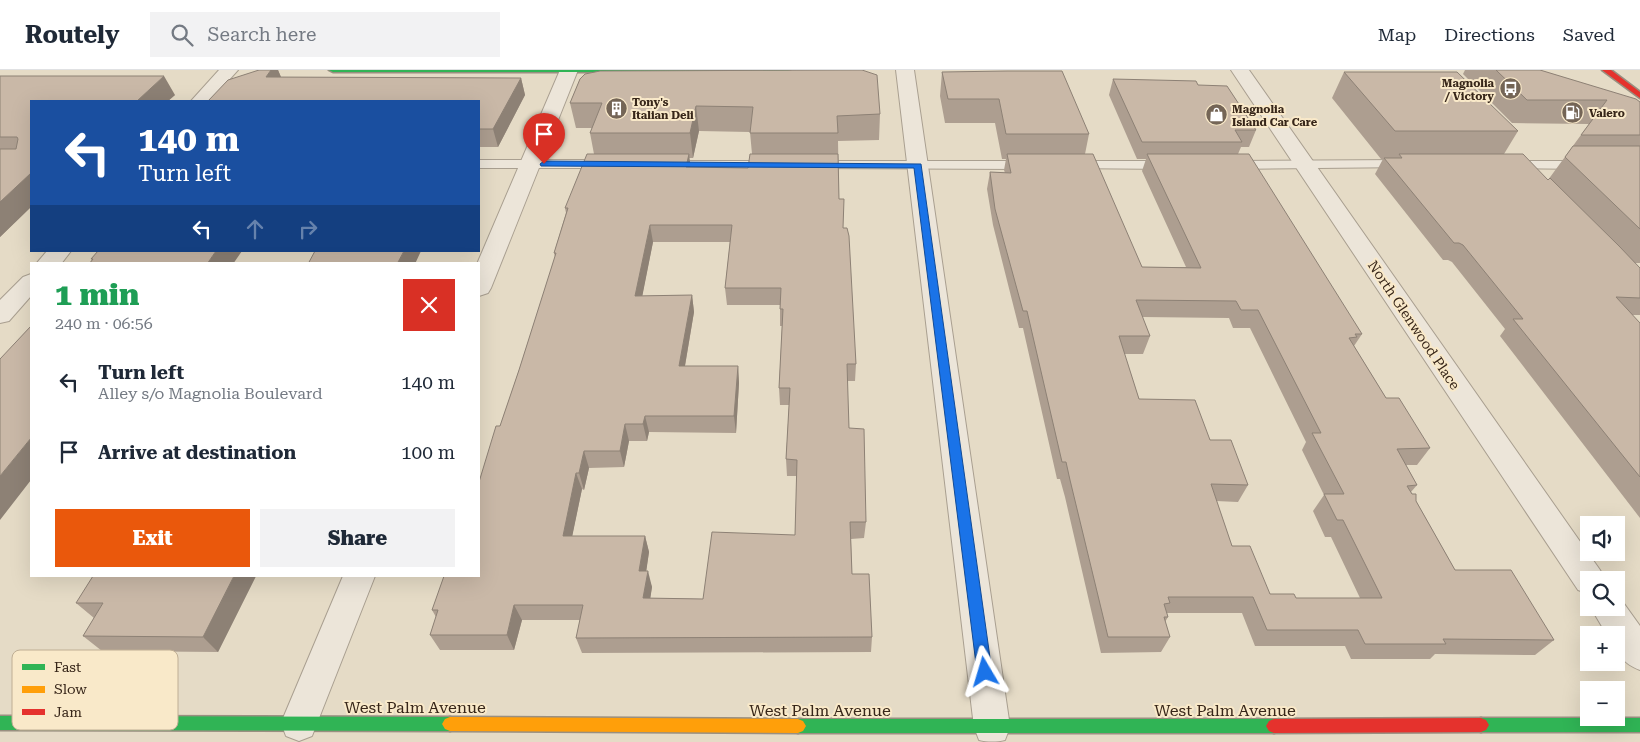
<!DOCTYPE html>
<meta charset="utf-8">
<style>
:root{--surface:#fff;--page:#f2f2f3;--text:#1f2937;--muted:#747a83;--line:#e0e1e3;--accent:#ea580c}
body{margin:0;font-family:"Roboto Serif",serif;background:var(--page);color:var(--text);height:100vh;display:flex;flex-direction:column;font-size:19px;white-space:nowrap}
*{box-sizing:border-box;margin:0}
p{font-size:16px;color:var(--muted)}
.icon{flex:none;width:28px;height:28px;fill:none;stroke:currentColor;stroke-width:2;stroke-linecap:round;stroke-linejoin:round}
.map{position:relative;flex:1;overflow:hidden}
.sheet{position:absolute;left:30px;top:192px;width:450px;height:315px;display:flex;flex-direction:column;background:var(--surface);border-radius:0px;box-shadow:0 5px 20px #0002}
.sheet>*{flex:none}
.hud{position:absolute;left:30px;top:30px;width:450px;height:152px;border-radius:0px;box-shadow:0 5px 20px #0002;background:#1a4fa0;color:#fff;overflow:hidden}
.controls{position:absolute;left:1580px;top:446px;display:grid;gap:10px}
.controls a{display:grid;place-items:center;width:45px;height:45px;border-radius:0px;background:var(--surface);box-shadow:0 5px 20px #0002;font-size:25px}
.pin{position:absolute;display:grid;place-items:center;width:42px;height:42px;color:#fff;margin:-51px -21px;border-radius:50% 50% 50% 0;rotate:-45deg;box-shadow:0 0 5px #0007}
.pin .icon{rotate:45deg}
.me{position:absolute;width:55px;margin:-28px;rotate:353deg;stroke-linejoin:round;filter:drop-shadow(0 0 4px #0008)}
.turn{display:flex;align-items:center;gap:18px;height:105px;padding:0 25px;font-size:22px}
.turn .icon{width:65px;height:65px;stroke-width:2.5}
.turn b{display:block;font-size:35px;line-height:42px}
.lanes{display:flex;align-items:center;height:48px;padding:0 25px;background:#0003;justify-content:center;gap:25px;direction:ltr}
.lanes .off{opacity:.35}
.round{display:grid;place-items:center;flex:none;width:52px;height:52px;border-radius:0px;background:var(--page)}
.head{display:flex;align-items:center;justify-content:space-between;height:85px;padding:0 25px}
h1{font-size:30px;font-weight:800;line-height:38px;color:#1e9e55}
.action{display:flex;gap:10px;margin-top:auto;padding:10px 25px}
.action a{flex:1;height:58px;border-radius:0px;background:var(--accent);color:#fff;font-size:20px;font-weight:800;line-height:58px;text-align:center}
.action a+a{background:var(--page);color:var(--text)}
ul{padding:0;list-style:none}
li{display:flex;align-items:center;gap:15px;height:70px;padding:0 25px}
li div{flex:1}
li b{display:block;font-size:19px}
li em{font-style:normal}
header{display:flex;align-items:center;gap:30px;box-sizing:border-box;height:70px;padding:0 25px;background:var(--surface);border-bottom:1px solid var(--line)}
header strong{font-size:24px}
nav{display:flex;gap:28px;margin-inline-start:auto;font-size:18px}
.search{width:350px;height:45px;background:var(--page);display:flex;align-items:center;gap:12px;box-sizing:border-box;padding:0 18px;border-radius:0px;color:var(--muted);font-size:19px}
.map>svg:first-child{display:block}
</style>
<header>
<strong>Routely</strong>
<div class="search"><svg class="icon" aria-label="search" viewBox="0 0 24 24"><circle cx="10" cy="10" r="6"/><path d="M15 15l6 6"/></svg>Search here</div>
<nav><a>Map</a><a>Directions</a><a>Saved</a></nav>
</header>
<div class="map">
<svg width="1640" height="672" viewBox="0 0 1640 672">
<rect width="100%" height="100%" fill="#e5dbc6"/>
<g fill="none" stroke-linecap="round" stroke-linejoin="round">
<defs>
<path id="lane" d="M479 90H609L616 94 609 98H479Z
M1406 90 1413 94 1411 97 1231 99 1224 95 1231 91Z
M664 91H774L781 95 774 99 659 98 657 95Z
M814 91H1031L1038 95 1031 99 809 98 807 95Z
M1071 91H1169L1176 95 1169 99 1066 98 1064 95Z
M1509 91H1584L1591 95 1584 99 1504 98 1502 95Z"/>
<path id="street" d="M219 0H238L210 31H191Z
M560 0H578L491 218 488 223 479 226 477 194Z
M896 0H914L1010 657 1005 670C997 672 987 672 979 670L974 657Z
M1231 0H1249L1600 500 1605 510H1589V524L1578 520Z
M47 181H71L61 194H36Z
M31 204V226L9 251 0 253V230L23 207Z
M343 506H375L312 666 299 671 286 666 281 653Z
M1616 526 1620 528 1640 556V600C1622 593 1616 584 1616 565H1607L1591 538H1616Z"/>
<path id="fast" d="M329 0H790L786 2H333Z
M0 646 450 647 455 649 458 654 455 659 450 661 0 660Z
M1481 648H1640V662H1481L1476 660 1473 655 1476 650Z
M798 649H1274L1279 651 1282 656 1279 661 1274 663H798L793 661 790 656 793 651Z"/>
<path id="slow" d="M450 647 798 649 803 651 806 656 803 661 798 663 450 661 445 659 442 654 445 649Z"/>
<path id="jam" d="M1602 0H1611L1640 22V28Z
M1481 648 1486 650 1489 655 1486 660 1481 662 1274 663 1269 661 1266 656 1269 651 1274 649Z"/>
</defs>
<use href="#lane" stroke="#a99f90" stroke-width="2"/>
<use href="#street" stroke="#a99f90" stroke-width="2"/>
<use href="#fast" stroke="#998f80" stroke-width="3"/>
<use href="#slow" stroke="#998f80" stroke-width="3"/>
<use href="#jam" stroke="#998f80" stroke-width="3"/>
<use href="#lane" fill="#ece5d9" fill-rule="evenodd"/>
<use href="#street" fill="#ece5d9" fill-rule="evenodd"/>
<use href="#fast" fill="#30b455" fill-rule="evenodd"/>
<use href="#slow" fill="#ff9f0a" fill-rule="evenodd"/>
<use href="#jam" fill="#e5322d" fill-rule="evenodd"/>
</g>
<path fill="#ad9e90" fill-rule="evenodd" d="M259 0H278L281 7 521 8 525 25 498 77H479V31H208Z
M1465 0H1540L1640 32V193H1635L1640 198V245H1632L1640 253V448L1500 266 1505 259 1452 192 1448 190H1443L1375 104 1383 89H1381L1332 28 1344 2 1518 61 1504 84 1548 110 1589 54 1512 53 1463 4Z
M942 2 1089 64 1085 84 1142 197H1186L1142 101 1146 89H1137L1109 25 1113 9 1198 15 1256 60 1249 77H1241L1238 84 1362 264 1354 276 1386 328 1430 378 1417 395H1406L1417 415 1411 422 1455 500 1554 570 1535 585 1435 584 1430 589H1351L1345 576H1255L1242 543H1167L1168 547 1165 552 1170 567 1161 582 1101 583 1065 427 1060 409H1057L1023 258H1019L993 155 987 119 990 102 1005 103 1004 100 1006 89H1002L995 53H945L940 26ZM1142 247 1229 248 1233 258H1250L1306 372 1302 380 1324 425 1313 441 1325 467H1331L1360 528H1296L1270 524 1232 476 1216 431 1238 432 1248 415 1210 370 1139 329 1124 284H1143L1150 266Z
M0 6 175 25 168 31H31V137L0 167Z
M580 9 880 44 879 70 838 71 839 129 843 158 856 294 855 311H847L849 358 866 452 864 468 851 469 852 504 872 567 871 582 582 583 576 568 580 550H522L514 580H440L430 565 436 547 432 540 500 356 519 300 555 187 554 183 566 143 565 138 594 84 590 63 592 58H576L570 33ZM699 61 750 62 752 84 748 98 690 97 689 88H693ZM653 172H730L725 218 727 235H780V256H782L779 318 780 335H789L786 389 787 406H797L795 465 703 529 650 528 652 517 646 501 649 482 645 466H572L582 419 584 420 589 398 624 397 629 371H647L649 362 736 363 739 313 738 296H685L694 242 692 225 642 226Z
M256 506 218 582 102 581 83 566 94 548 76 533Z"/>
<path fill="#8d8175" d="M271 0H278L283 12 266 7Z
M164 6 175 25 168 31H137Z
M521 8 525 25 498 77 493 59Z
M696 36 699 61 693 88 690 63Z
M689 84 691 100 686 97Z
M31 103V137L0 167V132Z
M650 155 653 172 639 243 635 226Z
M216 181H242L233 194H207Z
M404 181H421L415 194H397Z
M692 225 694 242 682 313 679 296Z
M738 296 739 313 736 363 734 346Z
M645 346 649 362 647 371 643 354Z
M625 354 629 371 624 397 620 381Z
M31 368V410L0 450V406Z
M584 381 589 398 584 420 579 403Z
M576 403 582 419 569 482 563 466Z
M645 466 649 482 644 517 639 501Z
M648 501 652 517 648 544 643 528Z
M234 506H256L218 582 203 567Z
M514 535 522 550 514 580 507 565Z"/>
<path fill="#c9b8a7" stroke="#8d8175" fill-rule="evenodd" d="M259 0H271L266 7 521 8 493 59H479V31H208L228 10Z
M862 0 877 5 880 44 837 46 838 63H750L753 37 696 36 690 63H590L602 33H570L580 9 585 4 600 1Z
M1496 0H1540L1636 29 1640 32V65H1581L1607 30H1527Z
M1007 1H1062L1089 64H1006L999 29H948L942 2Z
M1344 2H1457L1518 61H1395Z
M0 6H164L137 31H31V103L0 132V79H16L18 69 17 67H0Z
M1113 9 1196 11 1198 15 1227 16 1256 60H1235L1242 72H1142Z
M1573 76H1640V159L1565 87Z
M587 84H689L686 97 748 98 750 84H838L839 129H844L843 158H847L849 166 856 294H847L849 358 864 359 866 452H850L852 504H869L872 567 576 568 583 535H514L507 565H430L438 540H432L444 506H479V412L496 356H500L519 300 556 183H554L568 138H565ZM650 155H732L725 218H781L780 239H783L779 318H790L786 389 797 390 795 465 712 462 703 529 643 528 648 501H639L645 466H563L576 403H579L584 381H620L625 354H643L645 346H734L738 296H679L692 225 635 226Z
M1007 84H1093L1142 197 1201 198 1147 84H1249L1362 264H1355L1357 267 1349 268 1386 328H1399L1430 378 1397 379 1417 415 1407 416 1412 424H1416V431L1455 500H1511L1554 570 1443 569 1446 574H1365L1358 560H1267L1253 527H1168L1170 533 1164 534 1168 547H1164L1170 567H1108L1070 410 1066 392H1062L1027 241H1023L995 139 990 102 1011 103ZM1136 230 1236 231 1241 240H1258L1321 363H1312L1344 424H1324L1337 450H1343L1382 528H1296L1294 524H1270L1250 476H1232L1211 414 1248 415 1231 370H1210L1195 330 1139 329 1119 266H1150Z
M1399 84H1523L1548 110 1550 108 1619 176 1640 198V228L1616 227 1640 253V407L1513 249H1523L1463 175 1459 173H1454L1384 88H1402Z
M98 181H216L207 194H89L93 189H91Z
M315 181H404L397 194H308Z
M31 256V368L0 406V289Z
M93 506H234L203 567 83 566 103 533H76Z"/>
<path fill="#1a73e8" stroke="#114b97" d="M544 91 921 94 992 602 990 607 985 609 980 607 977 602 914 98 541 96 540 94Z"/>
<defs>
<symbol id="bus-disc" viewBox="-11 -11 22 22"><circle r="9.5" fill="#746556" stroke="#f9e9c9"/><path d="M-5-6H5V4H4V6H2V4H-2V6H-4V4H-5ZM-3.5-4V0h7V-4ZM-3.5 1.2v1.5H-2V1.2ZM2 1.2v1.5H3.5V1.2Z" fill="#fff"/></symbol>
<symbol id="building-disc" viewBox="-11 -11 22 22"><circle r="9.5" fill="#746556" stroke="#f9e9c9"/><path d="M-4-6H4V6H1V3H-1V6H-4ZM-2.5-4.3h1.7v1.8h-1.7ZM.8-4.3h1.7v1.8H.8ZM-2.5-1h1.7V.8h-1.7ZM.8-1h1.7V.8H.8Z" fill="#fff"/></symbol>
<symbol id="fuel-disc" viewBox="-11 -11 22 22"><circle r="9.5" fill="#746556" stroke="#f9e9c9"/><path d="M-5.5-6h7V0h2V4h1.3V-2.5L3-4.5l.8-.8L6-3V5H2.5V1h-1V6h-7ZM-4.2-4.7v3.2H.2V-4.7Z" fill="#fff"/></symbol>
<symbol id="shop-disc" viewBox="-11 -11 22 22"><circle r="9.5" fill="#746556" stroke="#f9e9c9"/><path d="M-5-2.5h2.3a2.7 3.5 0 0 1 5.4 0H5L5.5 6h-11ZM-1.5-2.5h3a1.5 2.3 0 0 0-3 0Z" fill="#fff"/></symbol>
</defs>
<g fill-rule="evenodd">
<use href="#bus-disc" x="1498" y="6" width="25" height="25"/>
<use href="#building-disc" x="604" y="26" width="25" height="25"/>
<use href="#fuel-disc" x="1560" y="30" width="25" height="25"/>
<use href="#shop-disc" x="1204" y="32" width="25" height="25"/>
</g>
<g text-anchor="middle" stroke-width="4" stroke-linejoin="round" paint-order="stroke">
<g font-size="11" font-weight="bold" fill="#372619" stroke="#f9e9c9" text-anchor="start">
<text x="1494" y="17" text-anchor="end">Magnolia<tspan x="1494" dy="13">/ Victory</tspan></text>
<text x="632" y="36">Tony's<tspan x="632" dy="13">Italian Deli</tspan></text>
<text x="1232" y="43">Magnolia<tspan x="1232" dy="13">Island Car Care</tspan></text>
<text x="1589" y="47">Valero</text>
</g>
<g font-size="14" fill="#372619" stroke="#f9e9c9">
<text transform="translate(1414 255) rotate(56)" y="5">North Glenwood Place</text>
</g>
<g font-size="16" fill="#372619" stroke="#f9e9c9">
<text x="415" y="643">West Palm Avenue</text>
<text x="820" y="646">West Palm Avenue</text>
<text x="1225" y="646">West Palm Avenue</text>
</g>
</g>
<rect x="12" y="580" width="166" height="80" rx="8" fill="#f9e9c9" stroke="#bfae94" stroke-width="1"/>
<rect x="22" y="594" width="23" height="6" fill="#30b455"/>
<rect x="22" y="616" width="23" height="7" fill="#ff9f0a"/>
<rect x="22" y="639" width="23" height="6" fill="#e5322d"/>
<g font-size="14" fill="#372619">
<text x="54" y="602">Fast</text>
<text x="54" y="624">Slow</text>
<text x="54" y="647">Jam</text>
</g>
</svg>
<div class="controls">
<a><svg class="icon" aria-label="sound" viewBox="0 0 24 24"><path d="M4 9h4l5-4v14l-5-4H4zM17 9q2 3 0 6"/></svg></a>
<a><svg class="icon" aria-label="search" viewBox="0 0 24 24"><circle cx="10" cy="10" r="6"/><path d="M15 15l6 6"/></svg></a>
<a>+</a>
<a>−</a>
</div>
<div class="pin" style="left:544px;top:94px;background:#d93025"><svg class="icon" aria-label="arrive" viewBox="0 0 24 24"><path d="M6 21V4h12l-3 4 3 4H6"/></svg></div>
<svg class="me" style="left:985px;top:602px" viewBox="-20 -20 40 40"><path d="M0-17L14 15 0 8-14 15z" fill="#1a73e8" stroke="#fff" stroke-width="4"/></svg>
<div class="hud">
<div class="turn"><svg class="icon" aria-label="left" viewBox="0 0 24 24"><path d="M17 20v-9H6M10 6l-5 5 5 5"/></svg><div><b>140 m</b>Turn left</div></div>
<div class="lanes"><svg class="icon" aria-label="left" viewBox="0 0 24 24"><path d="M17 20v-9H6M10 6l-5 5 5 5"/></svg><svg class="icon off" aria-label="ahead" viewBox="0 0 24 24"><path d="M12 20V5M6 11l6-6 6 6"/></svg><svg class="icon off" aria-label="right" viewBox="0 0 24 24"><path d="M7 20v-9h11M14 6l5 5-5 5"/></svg></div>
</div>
<section class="sheet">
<div class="head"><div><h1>1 min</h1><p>240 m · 06:56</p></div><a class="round" style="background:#d93025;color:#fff"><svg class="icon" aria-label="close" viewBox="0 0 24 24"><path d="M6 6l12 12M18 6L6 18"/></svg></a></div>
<ul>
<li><svg class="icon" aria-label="left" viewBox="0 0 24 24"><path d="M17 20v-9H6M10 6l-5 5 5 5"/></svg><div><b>Turn left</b><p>Alley s/o Magnolia Boulevard</p></div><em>140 m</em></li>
<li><svg class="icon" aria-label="arrive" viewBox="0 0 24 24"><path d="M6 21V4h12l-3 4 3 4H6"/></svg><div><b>Arrive at destination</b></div><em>100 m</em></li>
</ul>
<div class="action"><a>Exit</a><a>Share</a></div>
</section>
</div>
